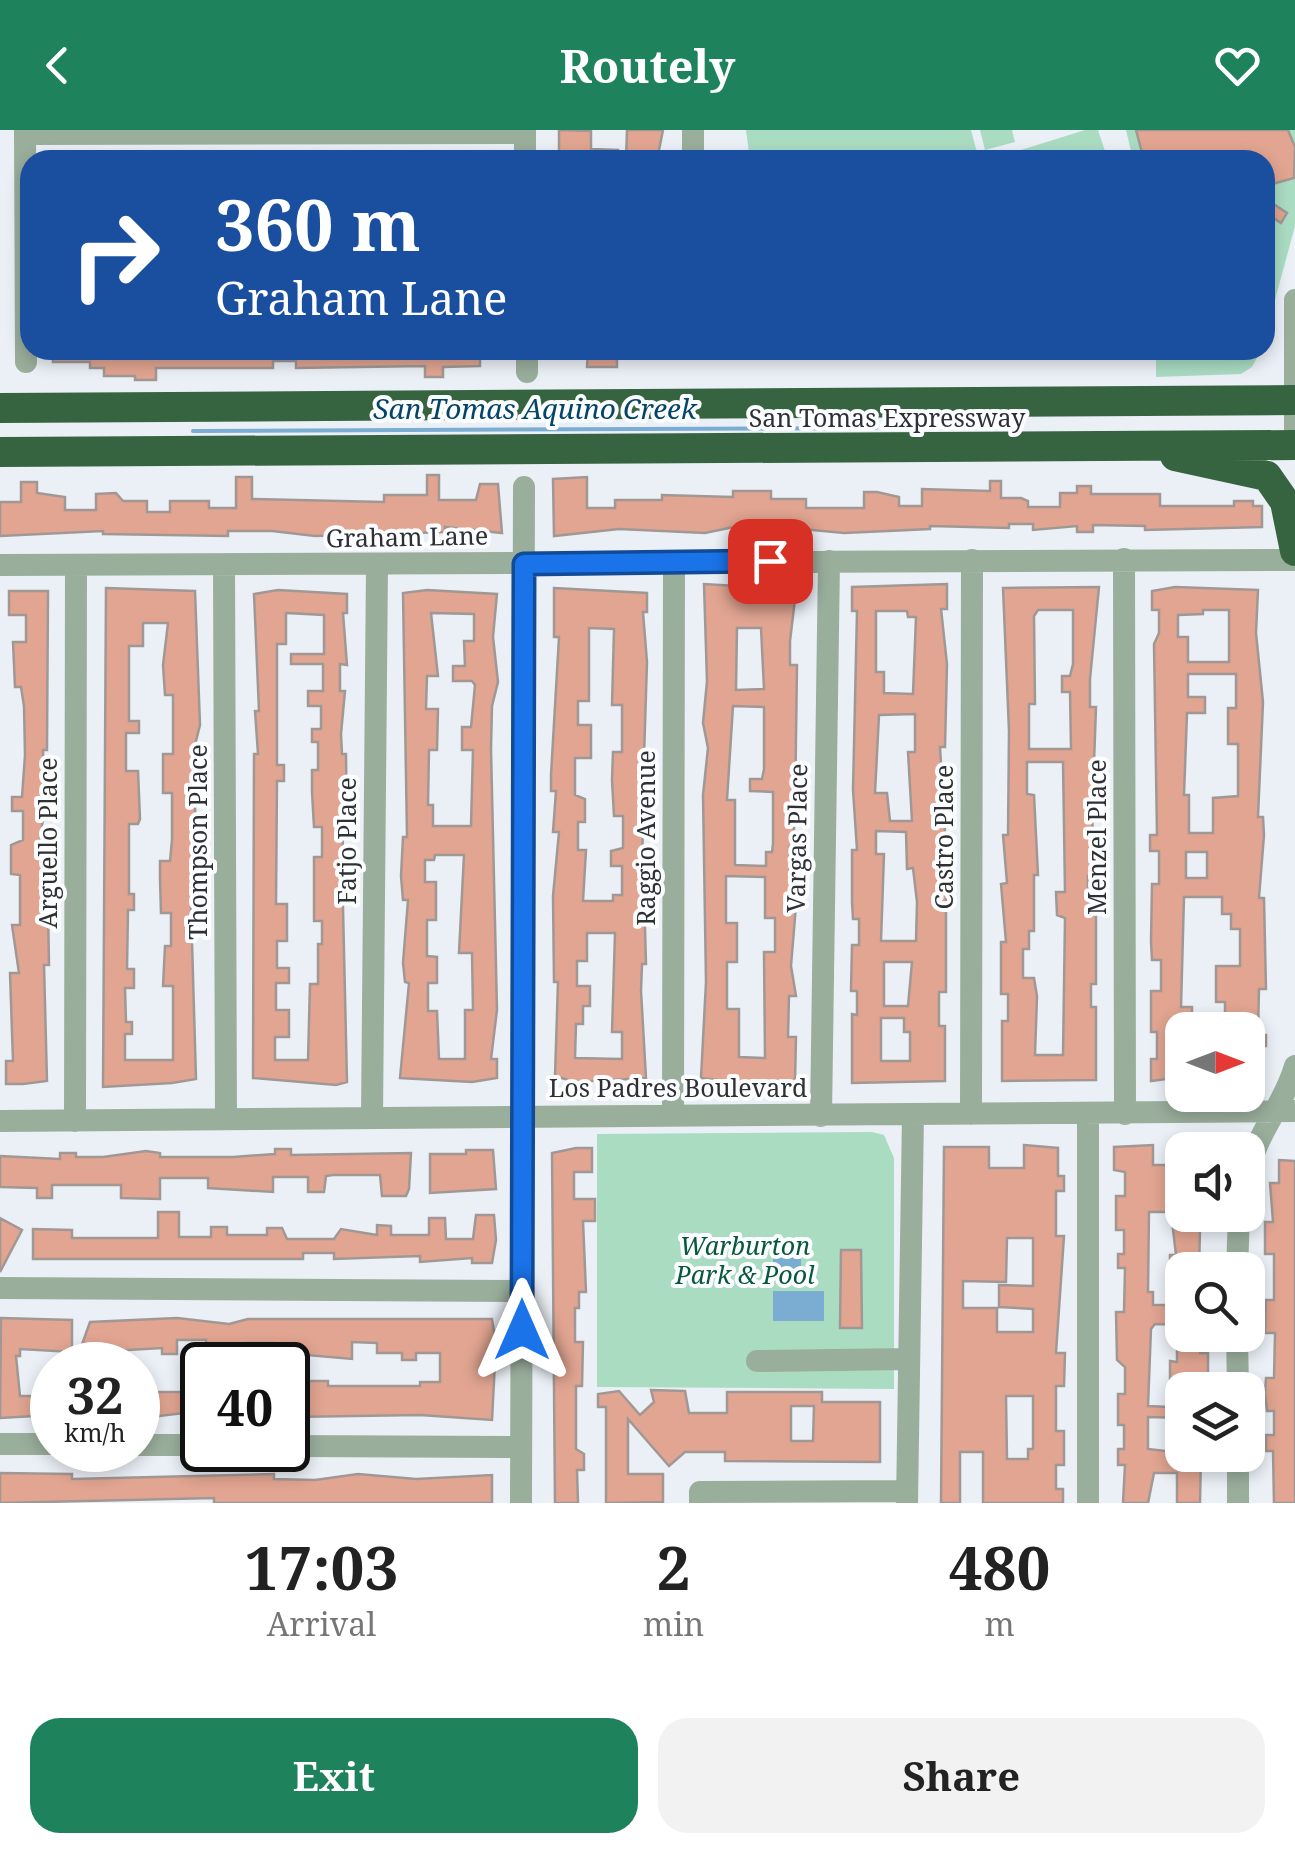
<!DOCTYPE html>
<style>
:root{--surface:#fff;--page:#f2f2f2;--text:#222;--muted:#767676;--accent:#1e835d}
body{margin:0;font-family:"Noto Serif",serif;background:var(--page);color:var(--text);height:100vh;display:flex;flex-direction:column;font-size:38px;white-space:nowrap}
*{box-sizing:border-box;margin:0}
p{font-size:32px;color:var(--muted)}
.icon{flex:none;width:55px;height:55px;fill:none;stroke:currentColor;stroke-width:2;stroke-linecap:round;stroke-linejoin:round}
.map{position:relative;height:1373px;overflow:hidden}
.side{display:flex;flex-direction:column;background:var(--surface);flex:1}
.side>*{flex:none}
.hud{position:absolute;left:20px;top:20px;width:1255px;height:210px;border-radius:30px;box-shadow:0 5px 15px #0003;background:#1a4fa0;color:#fff;overflow:hidden}
.needle{width:65px;rotate:90deg}
.buttons{position:absolute;left:1165px;top:882px;display:grid;gap:20px}
.buttons a{display:grid;place-items:center;width:100px;height:100px;border-radius:20px;background:var(--surface);box-shadow:0 5px 15px #0003;font-size:50px}
.speed{position:absolute;left:30px;top:1212px;display:flex;gap:20px;font-size:50px;font-weight:700;text-align:center}
.speed>*{display:grid;place-content:center;width:130px;height:130px;border-radius:50%;background:var(--surface);box-shadow:0 5px 15px #0003;line-height:1}
.speed small{font-size:25px;font-weight:400}
.speed .limit{border:5px solid #111;border-radius:15px;background:#fff;color:#111}
.pin{position:absolute;display:grid;place-items:center;width:85px;height:85px;color:#fff;margin:-42px;border-radius:20px;box-shadow:0 5px 15px #0006}
.me{position:absolute;width:110px;margin:-55px;rotate:0deg;stroke-linejoin:round;filter:drop-shadow(0 0 8px #0008)}
.turn{display:flex;align-items:center;gap:35px;height:210px;padding:0 30px;font-size:45px}
.turn .icon{width:130px;height:130px;stroke-width:2.5}
.turn b{display:block;font-size:70px;line-height:85px}
.eta{display:flex;justify-content:space-evenly;align-items:center;height:170px;text-align:center}
.eta b{font-size:60px;font-weight:700;line-height:70px}
.action{display:flex;gap:20px;margin-top:auto;padding:20px 30px}
.action a{flex:1;height:115px;border-radius:30px;background:var(--accent);color:#fff;font-size:40px;font-weight:700;line-height:115px;text-align:center}
.action a+a{background:var(--page);color:var(--text)}
header{display:flex;justify-content:space-between;align-items:center;height:130px;padding:0 30px;background:var(--accent);color:#fff;font-size:45px;font-weight:700}
.map>svg:first-child{display:block}
</style>
<header><svg class="icon" aria-label="back" viewBox="0 0 24 24"><path d="M15 5l-7 7 7 7"/></svg>Routely<svg class="icon" aria-label="heart" viewBox="0 0 24 24"><path d="M12 20l-8-8c-3-5 5-10 8-4 3-6 11-1 8 4z"/></svg></header>
<div class="map">
<svg width="1295" height="1373" viewBox="0 0 1295 1373">
<rect width="100%" height="100%" fill="#ebf0f7"/>
<path fill="#aadcc2" d="M746 0H971L979 30H750Z
M980 0H1012L1015 12 985 20Z
M1085 0H1098L1108 30H989Z
M1126 0H1295V96L1265 207V30H1133Z
M1156 220H1261L1252 237 1241 244 1156 247Z
M872 1002 884 1005 894 1028V1259L597 1257V1004Z"/>
<path fill="#7bacd2" d="M801 1124V1146H773V1124Z
M773 1161H824V1191H773Z"/>
<g fill="none" stroke-linecap="round" stroke-linejoin="round">
<path stroke="#7bacd2" stroke-width="4" d="M193 301 876 298"/>
</g>
<path fill="#e1a591" stroke="#a19895" stroke-width="2.5" fill-rule="evenodd" d="M559 0 591 1V19L618 20 617 30H559Z
M627 0H663L657 30H626Z
M1136 0H1288L1295 17 1294 48 1265 56V30H1144Z
M1272 73 1287 83 1281 93 1266 83Z
M53 220H480V236L443 237V247H425V236L296 238V231H273V238H156V250H135V246H104V238H90V232H53Z
M588 220H617V237H587Z
M427 345H439V370H476L480 354H498L502 403 445 397V402L315 406 272 401H228V406L103 404V401L0 406V372H21V352H37V363L65 367V380H96V364L116 363 123 371H147V382H170V371H209V378H236V347H252V369L384 372V365H427Z
M587 347V378H615V370H662V365L733 367V361H771V369H806V378H864V362H877L899 367V376H922V359L990 361V351H1001V368H1021L1028 371V377H1060V363H1077V356H1091V364H1160V376H1234V371H1253V376H1262V397L1145 400V396L1093 395V402H1077V396L1033 400V394H1009V398L930 396V399L844 403 748 394 705 403 619 399 554 406 553 349Z
M775 453H797L790 511V535H797L795 679 793 717H789L790 763H797L791 836 796 866H789L788 907H796L795 952 726 951 701 948 706 852 703 665 708 618 703 593 707 551 704 454 775 458ZM737 498H761L764 559 736 560ZM733 576 764 577V639L762 649H750V661L773 662V714L772 722H766V736L735 735V670H727ZM726 746 765 747V788H775V822H764L765 928 739 927V879H727V832H737V793H726Z
M947 454V479H941L947 534 945 617H940L946 718H938V754L939 759H946V862H939V896H945V951L852 953V884L857 885V861H851L852 815H859V789H853L852 772V720H857L853 660 857 481H852V457ZM876 481H907L908 487H916L913 564 884 563V542H876ZM915 584V622H908L912 691H890L887 663H875L879 585ZM876 701 906 702 907 739 913 738 917 772 916 811H881L884 724H876ZM884 832H912L908 876H884ZM881 888H904V902H910V931H881Z
M1099 457 1090 549V577H1096L1092 689 1096 736 1094 746H1088V771L1096 773V854H1091V877H1096V950L1002 951V891H1008V864H1001V812H1006L1001 754 1007 753 1003 705H1008L1009 601 1003 458ZM1038 480H1073V534L1070 546H1062V562H1070L1071 619H1029V574H1035L1034 486ZM1027 632H1063L1065 762H1056L1057 785 1065 788 1063 925H1035L1037 866 1034 848H1023V819H1029V801H1034V745H1038L1034 665 1027 664Z
M1175 457 1258 460 1256 503 1263 572 1258 687H1263L1264 705 1259 768H1264L1266 859H1259L1258 900H1225V872H1216V836H1240V799H1231V784H1222V767H1184L1181 877H1192V898L1177 897V933H1182V947L1151 951V929H1157V902H1151V861H1161V830H1152L1151 812 1152 754H1159V721H1150V705H1157L1154 514 1159 503V480H1152V461ZM1203 480H1229V532H1188V507H1178V485L1203 484ZM1188 544H1236V578H1228V614H1238V666L1213 668V703H1189V665H1184L1187 583H1205V567H1188ZM1186 722H1207V748H1186Z
M106 458 195 461 200 595 194 619 196 726 191 777 196 949 172 953 103 957ZM143 493H168L163 535 165 565H173V624H163V663H172V710L170 731H160V749L161 783H171V816H165L163 856H173V930H125V904H132V892H126L125 858H134V839H127L128 780H134V764H129V694H138L140 689 138 641H126V603H139V591H129V516H143Z
M554 458 647 463V482H643L647 532 642 691 646 834H642L641 861 646 948 575 952 555 946 558 852H554L553 766 559 702H553L556 661H551V645L559 507H554ZM589 498 614 499 612 575H622V622H613L612 650 614 686H623V718L611 721V736H622V765H613V771H583L586 720H578V692H585V669L575 665V628H591V595H578V571H589ZM587 803H615L612 902H622V929L575 928 576 894H583V876H590V856H577V831H587Z
M278 460 347 464V483H343L347 535 340 534V561H345L341 604 342 624H346L347 705H343L342 734 347 952 336 955 253 948 254 624H258L255 581H259L254 464ZM286 483 324 485V524H291V534H323V561H308V576H321V599H312V612H318V640H312V662L314 697H322V727H314V791H322V814H318V854H310L308 930H275V907H289V880H276V853H289V838H277V811H287V774H276L277 651H284V635H277V514H286Z
M427 460 497 464 493 507 498 552 492 576 491 619 497 880 491 929H497V948L472 952 400 948 409 853 405 852 403 833 408 770H403L401 746 403 707H407L403 463ZM431 483 474 484V511H464L465 536H453V551H472L475 555 471 597H462V620H473L471 696H433V675H428L429 620H437L438 579H426L427 546H438ZM435 725H464L459 823H472L473 880H465V929H439L437 881H428V853H437V827L427 826V790H436V752H425V730H434Z
M9 461H48L47 620H43L45 682 40 704 48 776 49 835H44L47 951 23 954H6V931H13L10 843H19L12 795H20V745L11 744V715L23 710V681H12V667H22L25 625 24 576 21 557H15L13 512H26V485H9Z
M1248 905H1266V916H1248Z
M1024 1015 1058 1018V1046H1064V1061H1056V1106H1064L1056 1223H1065L1064 1256H1056V1301H1064V1335H1056V1359H1063V1373H983V1322H960V1373H941L944 1017H989V1038H1024ZM1007 1108H1033V1156L999 1155V1177L1033 1179V1202H997V1178H963V1151L1006 1152ZM1006 1266H1033V1319H1028V1329H1007Z
M1153 1015V1035H1182V1085H1207V1100H1200L1199 1140H1182V1148L1170 1147V1125H1176L1171 1082H1149L1148 1162H1153V1175H1182V1195L1155 1194 1151 1199 1148 1276 1170 1277V1231L1177 1232V1205H1200V1223H1208V1256L1182 1260V1288L1148 1287V1319L1201 1325 1200 1373H1177V1343H1154L1148 1373H1123L1125 1335H1118V1319H1124V1295H1118V1264H1125V1237L1117 1230 1116 1182H1124L1125 1138H1118V1124H1124V1100H1116V1066H1125V1042L1114 1040V1017Z
M576 1018H592V1042H574V1069H595V1091H583L586 1162H579V1178H575V1212H583L582 1256H576V1319L584 1324V1340H577L578 1373H555L552 1023Z
M275 1019H291V1025L411 1023 409 1059 406 1066H382L380 1045H333L326 1046 324 1062H308V1047H273V1062L208 1058V1048H160V1069L121 1068V1055H52V1068H37V1058L0 1057V1026L60 1029V1023H76V1027H103L146 1021 160 1023V1027H233L275 1024Z
M466 1020H493L496 1059 430 1063V1024H466Z
M1279 1030 1295 1031V1373H1274L1273 1321H1266V1305H1274V1281H1267L1265 1264 1266 1248H1274L1275 1203H1265L1266 1170H1274V1124H1265V1092H1273L1270 1053H1279Z
M158 1082H179V1107H211V1097H227V1105H267V1098H282L287 1109H334L341 1099 377 1105V1095L391 1096V1105H429V1088H445L446 1109H473L476 1085H494L496 1110 492 1133H472V1128L420 1132V1126L334 1129V1123H303V1129H33V1099L72 1100V1108H158Z
M0 1088 22 1100 0 1142Z
M841 1120H861L862 1198H840Z
M1 1188 72 1190V1222L20 1219V1226H16L20 1266H52V1285L0 1288Z
M177 1188 229 1194 248 1189H492L496 1213 492 1290 420 1285 291 1287 292 1251H328V1256H420V1252H440V1223H416V1230H402V1223H377V1213L352 1212V1229L273 1222V1213H245V1222L206 1223V1210H177V1224H162V1218L79 1223 90 1192Z
M651 1260 685 1261 689 1283H727V1262H822V1272H880V1332L725 1331V1322H685L669 1336 628 1289V1344H663V1372L606 1373V1277H598V1264L619 1261 640 1285 654 1272ZM791 1276H814L813 1311H791Z
M138 1262H200L201 1281 143 1288 138 1285Z
M0 1343 72 1344V1349L274 1344V1349L315 1350 358 1344 416 1349 492 1345V1373H214V1368L0 1373Z"/>
<g fill="none" stroke-linecap="round" stroke-linejoin="round">
<path stroke="#9aae9c" stroke-width="22" d="M25 0 26 232
M525 0V30
M693 0V30
M25 4 525 3
M1295 170V299
M527 220V242
M1124 429 1125 984
M0 435 1295 430
M224 435 226 989
M971 984 972 430
M1088 984V1373
M673 985 674 432
M821 986 829 431
M372 987 377 436
M0 991 1295 981
M75 991 76 435
M1248 1044C1256 1003 1284 975 1295 936
M1237 1140 1239 1085
M0 1158 522 1161
M1237 1205 1238 1260
M757 1231 908 1229
M0 1314H52
M138 1315H202
M288 1316 521 1317
M1238 1325V1373
M521 1373 524 357
M700 1373V1362L907 1361
M907 1373 913 984"/>
<path stroke="#376440" stroke-width="30" d="M0 278 1295 270
M0 322 1295 315
M1175 326 1267 346 1285 372 1295 421"/>
</g>
<g fill="none" stroke-linecap="round" stroke-linejoin="round">
<defs>
<path id="route" d="M522 1200 524 434 770 431"/>
</defs>
<use href="#route" stroke="#114b97" stroke-width="25"/>
<use href="#route" stroke="#1a73e8" stroke-width="18"/>
</g>
<g text-anchor="middle" stroke-width="8" stroke-linejoin="round" paint-order="stroke">
<g font-size="25" fill="#2e3033" stroke="#fcfdfe">
<text x="887" y="297">San Tomas Expressway</text>
<text transform="translate(407 407) rotate(-1)" y="9">Graham Lane</text>
<text transform="translate(944 707) rotate(-90)" y="9">Castro Place</text>
<text transform="translate(1097 707) rotate(-90)" y="9">Menzel Place</text>
<text transform="translate(646 708) rotate(-90)" y="9">Raggio Avenue</text>
<text transform="translate(797 708) rotate(-89)" y="9">Vargas Place</text>
<text transform="translate(347 711) rotate(-90)" y="9">Fatjo Place</text>
<text transform="translate(198 712) rotate(-90)" y="9">Thompson Place</text>
<text transform="translate(48 713) rotate(-90)" y="9">Arguello Place</text>
<text x="678" y="967">Los Padres Boulevard</text>
</g>
<g font-size="25" font-style="italic" fill="#0a583b" stroke="#fcfdfe">
<text x="745" y="1125">Warburton<tspan x="745" dy="29">Park &amp; Pool</tspan></text>
</g>
<g font-size="28" font-style="italic" fill="#044468" stroke="#fcfdfe">
<text x="535" y="289">San Tomas Aquino Creek</text>
</g>
</g>
</svg>
<div class="buttons">
<a><svg class="needle" viewBox="-14 -14 28 28"><path d="M0-13l5 13h-10z" fill="#e53935"/><path d="M0 13l5-13h-10z" fill="#767676"/></svg></a>
<a><svg class="icon" aria-label="sound" viewBox="0 0 24 24"><path d="M4 9h4l5-4v14l-5-4H4zM17 9q2 3 0 6"/></svg></a>
<a><svg class="icon" aria-label="search" viewBox="0 0 24 24"><circle cx="10" cy="10" r="6"/><path d="M15 15l6 6"/></svg></a>
<a><svg class="icon" aria-label="layers" viewBox="0 0 24 24"><path d="M12 4l9 5-9 5-9-5zM3 14l9 5 9-5"/></svg></a>
</div>
<div class="speed"><div>32<small>km/h</small></div><div class="limit">40</div></div>
<div class="pin" style="left:770px;top:431px;background:#d93025"><svg class="icon" aria-label="arrive" viewBox="0 0 24 24"><path d="M6 21V4h12l-3 4 3 4H6"/></svg></div>
<svg class="me" style="left:522px;top:1200px" viewBox="-20 -20 40 40"><path d="M0-17L14 15 0 8-14 15z" fill="#1a73e8" stroke="#fff" stroke-width="4"/></svg>
<div class="hud">
<div class="turn"><svg class="icon" aria-label="right" viewBox="0 0 24 24"><path d="M7 20v-9h11M14 6l5 5-5 5"/></svg><div><b>360 m</b>Graham Lane</div></div>
</div>
</div>
<section class="side">
<div class="eta">
<div><b>17:03</b><p>Arrival</p></div>
<div><b>2</b><p>min</p></div>
<div><b>480</b><p>m</p></div>
</div>
<div class="action"><a>Exit</a><a>Share</a></div>
</section>
